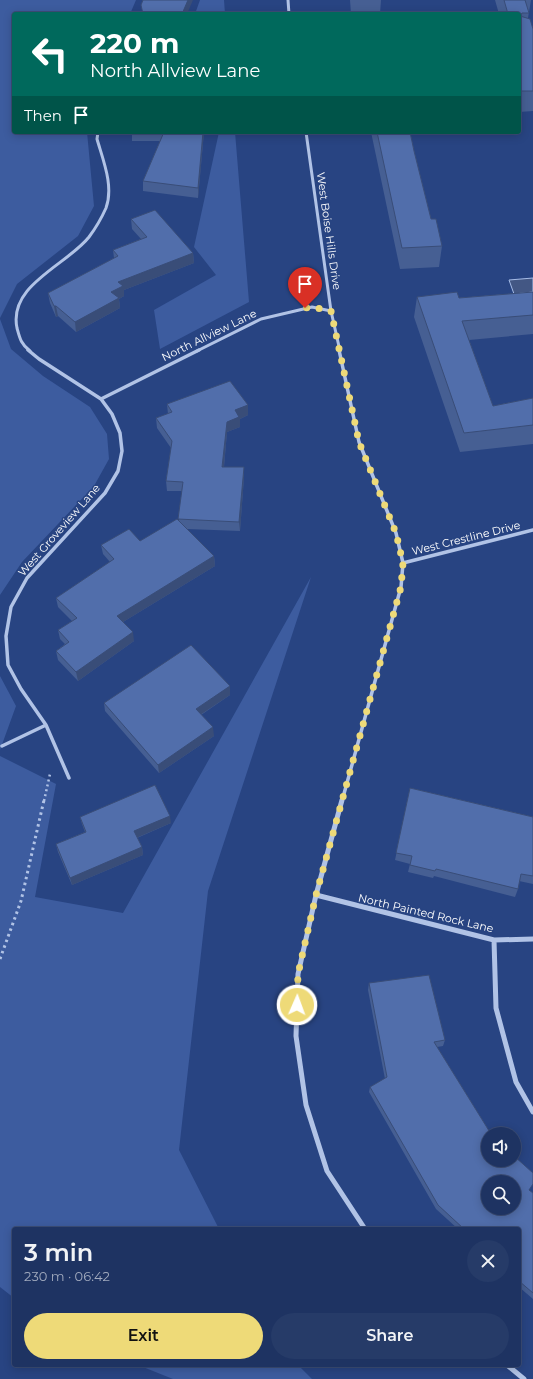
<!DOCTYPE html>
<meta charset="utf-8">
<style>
:root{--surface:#1e3362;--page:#263b68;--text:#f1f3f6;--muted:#a1aabe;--line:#3c4e77;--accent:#eeda78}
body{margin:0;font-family:Montserrat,sans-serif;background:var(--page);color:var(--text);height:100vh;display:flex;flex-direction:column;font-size:15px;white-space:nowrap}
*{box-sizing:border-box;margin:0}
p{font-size:13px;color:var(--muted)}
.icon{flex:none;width:22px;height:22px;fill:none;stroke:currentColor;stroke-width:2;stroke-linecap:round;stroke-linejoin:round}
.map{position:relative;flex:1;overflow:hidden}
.details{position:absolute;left:12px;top:1227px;width:509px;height:140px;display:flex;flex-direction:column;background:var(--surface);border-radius:4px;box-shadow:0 2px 10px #0003,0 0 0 1px var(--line)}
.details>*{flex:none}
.hud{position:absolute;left:12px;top:12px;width:509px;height:122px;border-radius:4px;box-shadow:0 2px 10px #0003,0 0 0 1px var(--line);background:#00695c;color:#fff;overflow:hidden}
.fabs{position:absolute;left:481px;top:1127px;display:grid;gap:8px}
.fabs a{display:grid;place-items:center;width:40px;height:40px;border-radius:50%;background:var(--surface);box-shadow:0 2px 10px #0003,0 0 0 1px var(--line);font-size:20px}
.pin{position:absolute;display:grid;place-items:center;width:34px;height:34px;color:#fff;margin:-41px -17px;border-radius:50% 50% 50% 0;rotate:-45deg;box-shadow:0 0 4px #0007}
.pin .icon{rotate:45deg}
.me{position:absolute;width:44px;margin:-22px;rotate:2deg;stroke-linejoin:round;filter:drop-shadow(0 0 3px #0008)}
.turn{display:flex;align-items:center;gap:14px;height:84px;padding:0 12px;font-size:18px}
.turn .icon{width:52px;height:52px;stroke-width:2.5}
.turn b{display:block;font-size:28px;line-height:34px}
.then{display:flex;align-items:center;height:38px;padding:0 12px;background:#0003;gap:8px;font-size:15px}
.round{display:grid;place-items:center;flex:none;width:42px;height:42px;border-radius:21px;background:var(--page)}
.head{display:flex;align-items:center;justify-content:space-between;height:68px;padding:0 12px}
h1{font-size:24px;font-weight:600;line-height:30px}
.action{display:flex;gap:8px;margin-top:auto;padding:8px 12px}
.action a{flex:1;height:46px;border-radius:24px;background:var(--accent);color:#111;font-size:16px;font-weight:600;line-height:46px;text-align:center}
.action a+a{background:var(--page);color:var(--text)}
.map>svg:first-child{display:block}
</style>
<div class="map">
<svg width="533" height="1379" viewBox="0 0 533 1379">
<rect width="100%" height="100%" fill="#284482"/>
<path fill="#3d5c9f" d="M0 0H136L130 14H14V132H87L94 206 78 236 17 284 0 318Z
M200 0H224L225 14H195Z
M219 132H235L249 302 160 349 154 310 216 275 194 247Z
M0 319 11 349 43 376 90 407 107 434 109 459 94 486 22 562 0 595Z
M311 577 208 891 179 1150 219 1229H14V1298L0 1287V756L56 784 35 897 123 913Z
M0 676 16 706 0 750Z
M138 1365H298L312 1379H173Z"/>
<path fill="#435784" stroke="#a6bce7" d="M533 278V292L514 294 509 280Z"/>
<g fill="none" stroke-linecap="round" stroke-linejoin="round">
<path stroke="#b1c3e6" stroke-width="2.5" stroke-dasharray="2 3" stroke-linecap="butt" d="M44 801 50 774"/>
<path stroke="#b1c3e6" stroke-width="3" stroke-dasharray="2.5 3.5" stroke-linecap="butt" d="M0 959 21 901 44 800"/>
<path stroke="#b1c3e6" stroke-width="3" d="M288 0 289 14
M306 132 331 311 340 351
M30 351C21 344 20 339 17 328 8 285 67 265 89 237 95 229 102 217 106 208 114 186 103 160 97 139L98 132
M197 351 261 319 312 307 331 311"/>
<path stroke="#b1c3e6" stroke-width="3.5" d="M28 350 39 359 101 399 112 414 120 433 122 451 118 471 105 493 27 578 11 607 6 636 8 665 21 689 46 725 69 778
M339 350 359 442 396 533 403 563 401 587 342 801
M101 399 199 350
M403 563 533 530
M2 746 46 725"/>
<path stroke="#b1c3e6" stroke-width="5" d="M342 800 316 895 298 974 296 1036 306 1105 327 1171 365 1229
M316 895 494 940 533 939
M494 940 496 1008 516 1082 533 1112
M507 1365 524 1379"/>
</g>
<path fill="#465f93" d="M350 0H381L380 14H351Z
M495 0H531L528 18 533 29V111L519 112V14H499Z
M132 132H204L198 198 143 191V181L160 141H132Z
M371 132H410L414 151 431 219 442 246 439 267 400 269Z
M131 219 193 253 194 263 124 290V296L119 299 120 308 76 332 58 316 56 317 50 303 48 293 114 258 113 250 141 239 132 229Z
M533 292V334L469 340 493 406 533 398V444L460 452 414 317 417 297 459 298Z
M167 404 248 415 240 419V427L227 432 224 467H244V477L240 531 187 529 214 556 215 566 123 622 134 641 78 681 58 660 56 651 65 644 60 639 58 630 72 621 58 607 56 598 110 562 103 554 101 545 140 541 179 520 182 491H167L166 481 171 448 157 428 156 418 168 414Z
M230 695 201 715 214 736 159 773 105 711 104 703Z
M410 788 533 817V884L519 881 518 889 515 897 434 876 433 878 408 872 410 864 395 860Z
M80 817 171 823 137 838 142 847 143 855 72 885 58 852 56 844 85 832 82 824Z
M369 983 445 1040 443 1046 437 1047 491 1134 529 1190 533 1193V1299L519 1287V1229H458L436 1209 369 1092 370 1087 385 1079 368 990Z"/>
<path fill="#394d78" d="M188 0H193L187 14H182Z
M203 132H204L198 198V188Z
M193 253 194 263 124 290V296L119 299 120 308 76 332 75 322 111 292 118 282Z
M54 306H56L58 316 56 317Z
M248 405V415L240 419V427L227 432 223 476 222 467 227 422 235 410Z
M244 467V477L240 531 239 522Z
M214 556 215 566 118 625 117 616Z
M133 632 134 641 78 681 76 672Z
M230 686V695L197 717 196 709Z
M213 727 214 736 159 773 158 765Z
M170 816 171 823 136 838 134 831Z
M142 847 143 855 72 885 70 878Z"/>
<path fill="#516eab" stroke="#394d78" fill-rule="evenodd" d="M143 0H188L182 14H143L141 5Z
M504 0H525L529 13H522L520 16 530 19 533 29V91H520L519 85V14H508Z
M164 132H203L198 188 143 181Z
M377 132H410L414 151 431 219H436L442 246 402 248Z
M155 210 193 253 118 282 123 286 111 292 119 298 75 322 56 306H54L48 293 118 256 113 250 147 237 131 219Z
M457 292 459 298 533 292V315L462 321 493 406 533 398V425L464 433 417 297Z
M230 381 248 405 235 410 239 417 227 422 222 467H244L239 522 178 519 183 482 166 481 172 441 156 418 172 412 167 404Z
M177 519 214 556 117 616 133 632 76 672 56 651 69 642 58 630 77 618 56 598 114 559 101 545 129 529 140 541Z
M191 645 230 686 196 709 213 727 158 765 104 703Z
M155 785 170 816 134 831 142 847 70 878 56 844 86 832 80 817Z
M410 788 533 817V876L521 874 518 889 436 869 435 871 410 865 412 856 396 853Z
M429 975 445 1040 434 1042 491 1134H488V1160H514V1156L533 1173V1184L529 1190 533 1193V1293L519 1281V1229H464L438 1205 370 1087 387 1077 369 983ZM488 1182H514V1208H488Z"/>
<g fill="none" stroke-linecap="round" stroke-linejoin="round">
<path stroke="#eeda78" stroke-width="7" stroke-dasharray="0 12.6" d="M297 1005 298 974 316 895 401 587 403 563 396 533 359 442 331 311 312 307 305 308"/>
</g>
<g text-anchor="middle" stroke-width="3" stroke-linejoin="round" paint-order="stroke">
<g font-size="11" fill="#fff" stroke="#284482">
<text transform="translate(329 231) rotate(82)" y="4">West Boise Hills Drive</text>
<text transform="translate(209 335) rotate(-26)" y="4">North Allview Lane</text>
<text transform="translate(59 530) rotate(-49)" y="4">West Groveview Lane</text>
<text transform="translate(466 538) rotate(-14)" y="4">West Crestline Drive</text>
<text transform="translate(426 913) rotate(13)" y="4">North Painted Rock Lane</text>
</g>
</g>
</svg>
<div class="fabs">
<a><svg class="icon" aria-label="sound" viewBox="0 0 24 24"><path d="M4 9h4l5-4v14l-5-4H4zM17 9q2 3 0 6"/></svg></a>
<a><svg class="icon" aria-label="search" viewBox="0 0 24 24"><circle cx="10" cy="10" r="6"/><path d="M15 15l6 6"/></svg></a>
</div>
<div class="pin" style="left:305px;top:308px;background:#d93025"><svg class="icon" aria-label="arrive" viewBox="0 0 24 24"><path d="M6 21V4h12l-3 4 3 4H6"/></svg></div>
<svg class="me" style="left:297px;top:1005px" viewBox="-20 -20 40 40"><circle r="17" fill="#eeda78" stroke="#fff" stroke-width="3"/><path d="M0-11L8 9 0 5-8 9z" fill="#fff"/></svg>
<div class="hud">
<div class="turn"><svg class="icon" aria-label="left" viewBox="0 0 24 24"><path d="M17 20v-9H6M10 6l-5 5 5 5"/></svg><div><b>220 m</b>North Allview Lane</div></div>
<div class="then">Then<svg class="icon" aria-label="arrive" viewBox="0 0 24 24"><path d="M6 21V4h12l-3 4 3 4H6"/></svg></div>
</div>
<section class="details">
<div class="head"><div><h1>3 min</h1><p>230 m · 06:42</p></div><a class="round"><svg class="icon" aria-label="close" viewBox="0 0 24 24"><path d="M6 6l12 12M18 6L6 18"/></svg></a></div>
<div class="action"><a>Exit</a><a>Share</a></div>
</section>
</div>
